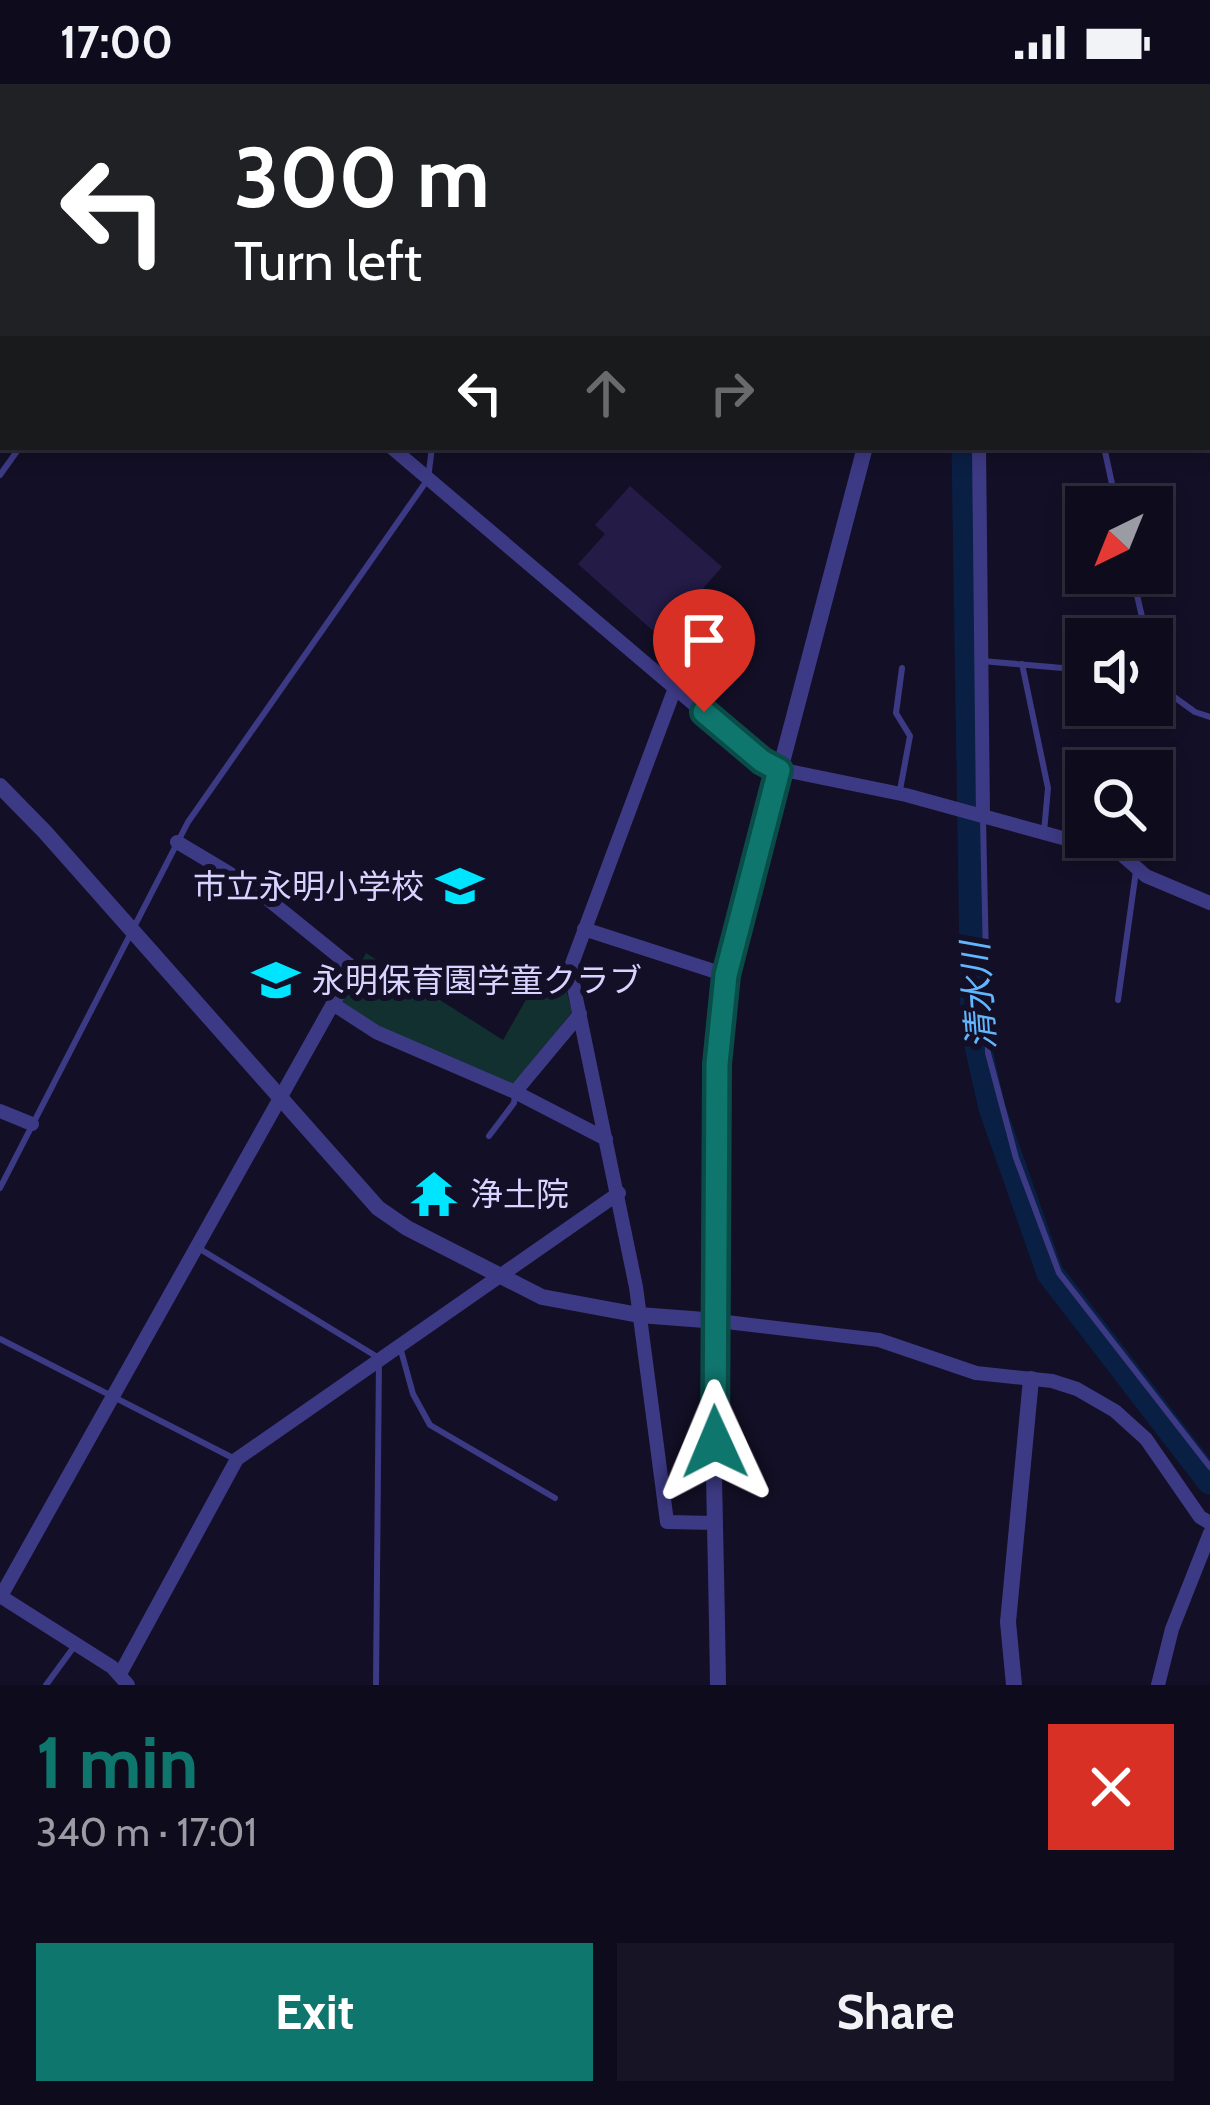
<!DOCTYPE html>
<meta charset="utf-8">
<style>
:root{--surface:#0e0b1c;--page:#171425;--text:#f1f3f6;--muted:#9b9ba3;--line:#2e2b3b;--accent:#0f766e}
body{margin:0;font-family:Cabin,"Noto Sans JP",sans-serif;background:var(--page);color:var(--text);height:100vh;display:flex;flex-direction:column;font-size:45px;white-space:nowrap}
*{box-sizing:border-box;margin:0}
p{font-size:39px;color:var(--muted)}
.icon{flex:none;width:66px;height:66px;fill:none;stroke:currentColor;stroke-width:2;stroke-linecap:round;stroke-linejoin:round}
.map{position:relative;height:1601px;overflow:hidden}
.sheet{display:flex;flex-direction:column;background:var(--surface);flex:1}
.sheet>*{flex:none}
.hud{position:absolute;left:0px;top:0px;width:1212px;height:366px;box-shadow:0 6px 18px #0003,0 0 0 3px var(--line);background:#202124;color:#fff;overflow:hidden}
.needle{width:78px;rotate:223deg}
.buttons{position:absolute;left:1065px;top:402px;display:grid;gap:24px}
.buttons a{display:grid;place-items:center;width:108px;height:108px;border-radius:0px;background:var(--surface);box-shadow:0 6px 18px #0003,0 0 0 3px var(--line);font-size:60px}
.pin{position:absolute;display:grid;place-items:center;width:102px;height:102px;color:#fff;margin:-123px -51px;border-radius:50% 50% 50% 0;rotate:-45deg;box-shadow:0 0 12px #0007}
.pin .icon{rotate:45deg}
.me{position:absolute;width:132px;margin:-66px;rotate:359deg;stroke-linejoin:round;filter:drop-shadow(0 0 9px #0008)}
.turn{display:flex;align-items:center;gap:42px;height:252px;padding:0 36px;font-size:54px}
.turn .icon{width:156px;height:156px;stroke-width:2.5}
.turn b{display:block;font-size:84px;line-height:102px}
.lanes{display:flex;align-items:center;height:114px;padding:0 36px;background:#0003;justify-content:center;gap:60px;direction:ltr}
.lanes .off{opacity:.35}
.round{display:grid;place-items:center;flex:none;width:126px;height:126px;border-radius:0px;background:var(--page)}
.summary{display:flex;align-items:center;justify-content:space-between;height:204px;padding:0 36px}
h1{font-size:72px;font-weight:800;line-height:90px;color:var(--accent)}
.cta{display:flex;gap:24px;margin-top:auto;padding:24px 36px}
.cta a{flex:1;height:138px;border-radius:0px;background:var(--accent);color:#fff;font-size:48px;font-weight:800;line-height:138px;text-align:center}
.cta a+a{background:var(--page);color:var(--text)}
.status{display:flex;justify-content:space-between;align-items:center;height:84px;padding:0 60px;background:var(--surface);direction:ltr}
.status svg{height:33px;fill:currentColor}
.map>svg:first-child{display:block}
</style>
<div class="status"><b>17:00</b><svg viewBox="0 0 49 12"><path d="M0 12V9h3v3zM5 12V6h3v6zM10 12V3h3v9zM15 12V0h3v12zM26 1h20v11H26zM47 4h2v5h-2z"/></svg></div>
<div class="map">
<svg width="1210" height="1601" viewBox="0 0 1210 1601">
<rect width="100%" height="100%" fill="#130f26"/>
<path fill="#12302f" d="M366 869 503 956 540 891 565 901 572 928 516 998 510 1000 381 946 340 920Z"/>
<g fill="none" stroke-linecap="round" stroke-linejoin="round">
<path stroke="#0a1f44" stroke-width="27" d="M1001 3V0
M965 363 974 944 992 1024 1050 1189 1210 1397"/>
</g>
<path fill="#241b47" d="M630 402 722 483 660 553 578 480 605 450 595 441Z"/>
<g fill="none" stroke-linecap="round" stroke-linejoin="round">
<path stroke="#3d3a85" stroke-width="6" d="M644 0 673 3
M748 0V3
M206 3 208 0
M301 3 304 0
M490 3V0
M1104 363 1117 423
M0 391 20 363
M1132 489 1147 555
M982 577 1086 586
M1152 577 1157 597
M1022 580 1048 704 1044 748
M1152 597 1195 628 1210 633
M900 706 910 652 896 629 902 584
M983 735 988 969 1016 1074 1059 1189 1210 1383
M1118 916 1136 787
M489 1052 514 1019 515 1011
M0 1104 188 738 428 395 432 363
M200 1165 379 1274 376 1601
M0 1255 233 1374
M400 1263 413 1310 430 1341 555 1414
M46 1601 76 1560"/>
<path stroke="#3d3a85" stroke-width="14" d="M1202 0 1203 3
M1008 3V0
M0 24 3 27
M1209 35 1210 40
M1209 168H1210
M391 363 762 678 779 685 906 711 1121 770 1146 792 1210 819
M979 363 983 732
M675 604 570 885 636 1203 667 1438 716 1439
M584 845 726 891
M333 920 376 948 515 1008 606 1055
M515 1008 580 930
M0 1027 32 1040
M718 1237 879 1256 976 1289 1052 1297 1077 1305 1115 1327 1146 1355 1200 1433 1210 1439
M0 1512 112 1583 128 1601
M1 1512 353 884 254 804 177 758
M120 1590 237 1375 619 1109
M1158 1601 1172 1545 1210 1449"/>
<path stroke="#3d3a85" stroke-width="16" d="M946 3V0
M0 702 45 748 378 1124 407 1144 542 1213 639 1231 718 1237
M718 1601C715 1365 702 1126 726 891L865 363
M1014 1601 1008 1538 1031 1295"/>
</g>
<g fill="none" stroke-linecap="round" stroke-linejoin="round">
<defs>
<path id="route" d="M704 628 762 677 779 686 726 891 717 980 715 1358"/>
</defs>
<use href="#route" stroke="#0a4d48" stroke-width="30"/>
<use href="#route" stroke="#0f766e" stroke-width="21"/>
</g>
<defs>
<symbol id="school-bare" viewBox="-9 -9 18 18"><path d="M0-5L7-2L0 1L-7-2ZM-4 1L0 2.5L4 1V4Q0 6-4 4Z" fill="#00e5ff" stroke="#130f26" stroke-width="2.5" paint-order="stroke"/></symbol>
<symbol id="temple-bare" viewBox="-9 -9 18 18"><path d="M0-6L5-2H3V0L6.5 2.5H4V6H1.5V3h-3V6H-4V2.5H-6.5L-3 0V-2H-5Z" fill="#00e5ff" stroke="#130f26" stroke-width="2.5" paint-order="stroke"/></symbol>
</defs>
<g fill-rule="evenodd">
<use href="#school-bare" x="427" y="769" width="66" height="66"/>
<use href="#school-bare" x="243" y="863" width="66" height="66"/>
<use href="#temple-bare" x="401" y="1077" width="66" height="66"/>
</g>
<g text-anchor="middle" stroke-width="12" stroke-linejoin="round" paint-order="stroke">
<g font-size="33" fill="#d9d4ff" stroke="#130f26" text-anchor="start">
<text x="424" y="814" text-anchor="end">市立永明小学校</text>
<text x="312" y="908">永明保育園学童クラブ</text>
<text x="470" y="1122">浄土院</text>
</g>
<g font-size="36" font-style="italic" fill="#62b6ff" stroke="#130f26">
<text transform="translate(978 912) rotate(-94)" y="13">清水川</text>
</g>
</g>
</svg>
<div class="buttons">
<a><svg class="needle" viewBox="-14 -14 28 28"><path d="M0-13l5 13h-10z" fill="#e53935"/><path d="M0 13l5-13h-10z" fill="#9b9ba3"/></svg></a>
<a><svg class="icon" aria-label="sound" viewBox="0 0 24 24"><path d="M4 9h4l5-4v14l-5-4H4zM17 9q2 3 0 6"/></svg></a>
<a><svg class="icon" aria-label="search" viewBox="0 0 24 24"><circle cx="10" cy="10" r="6"/><path d="M15 15l6 6"/></svg></a>
</div>
<div class="pin" style="left:704px;top:628px;background:#d93025"><svg class="icon" aria-label="arrive" viewBox="0 0 24 24"><path d="M6 21V4h12l-3 4 3 4H6"/></svg></div>
<svg class="me" style="left:715px;top:1358px" viewBox="-20 -20 40 40"><path d="M0-17L14 15 0 8-14 15z" fill="#0f766e" stroke="#fff" stroke-width="4"/></svg>
<div class="hud">
<div class="turn"><svg class="icon" aria-label="left" viewBox="0 0 24 24"><path d="M17 20v-9H6M10 6l-5 5 5 5"/></svg><div><b>300 m</b>Turn left</div></div>
<div class="lanes"><svg class="icon" aria-label="left" viewBox="0 0 24 24"><path d="M17 20v-9H6M10 6l-5 5 5 5"/></svg><svg class="icon off" aria-label="ahead" viewBox="0 0 24 24"><path d="M12 20V5M6 11l6-6 6 6"/></svg><svg class="icon off" aria-label="right" viewBox="0 0 24 24"><path d="M7 20v-9h11M14 6l5 5-5 5"/></svg></div>
</div>
</div>
<section class="sheet">
<div class="summary"><div><h1>1 min</h1><p>340 m · 17:01</p></div><a class="round" style="background:#d93025;color:#fff"><svg class="icon" aria-label="close" viewBox="0 0 24 24"><path d="M6 6l12 12M18 6L6 18"/></svg></a></div>
<div class="cta"><a>Exit</a><a>Share</a></div>
</section>
